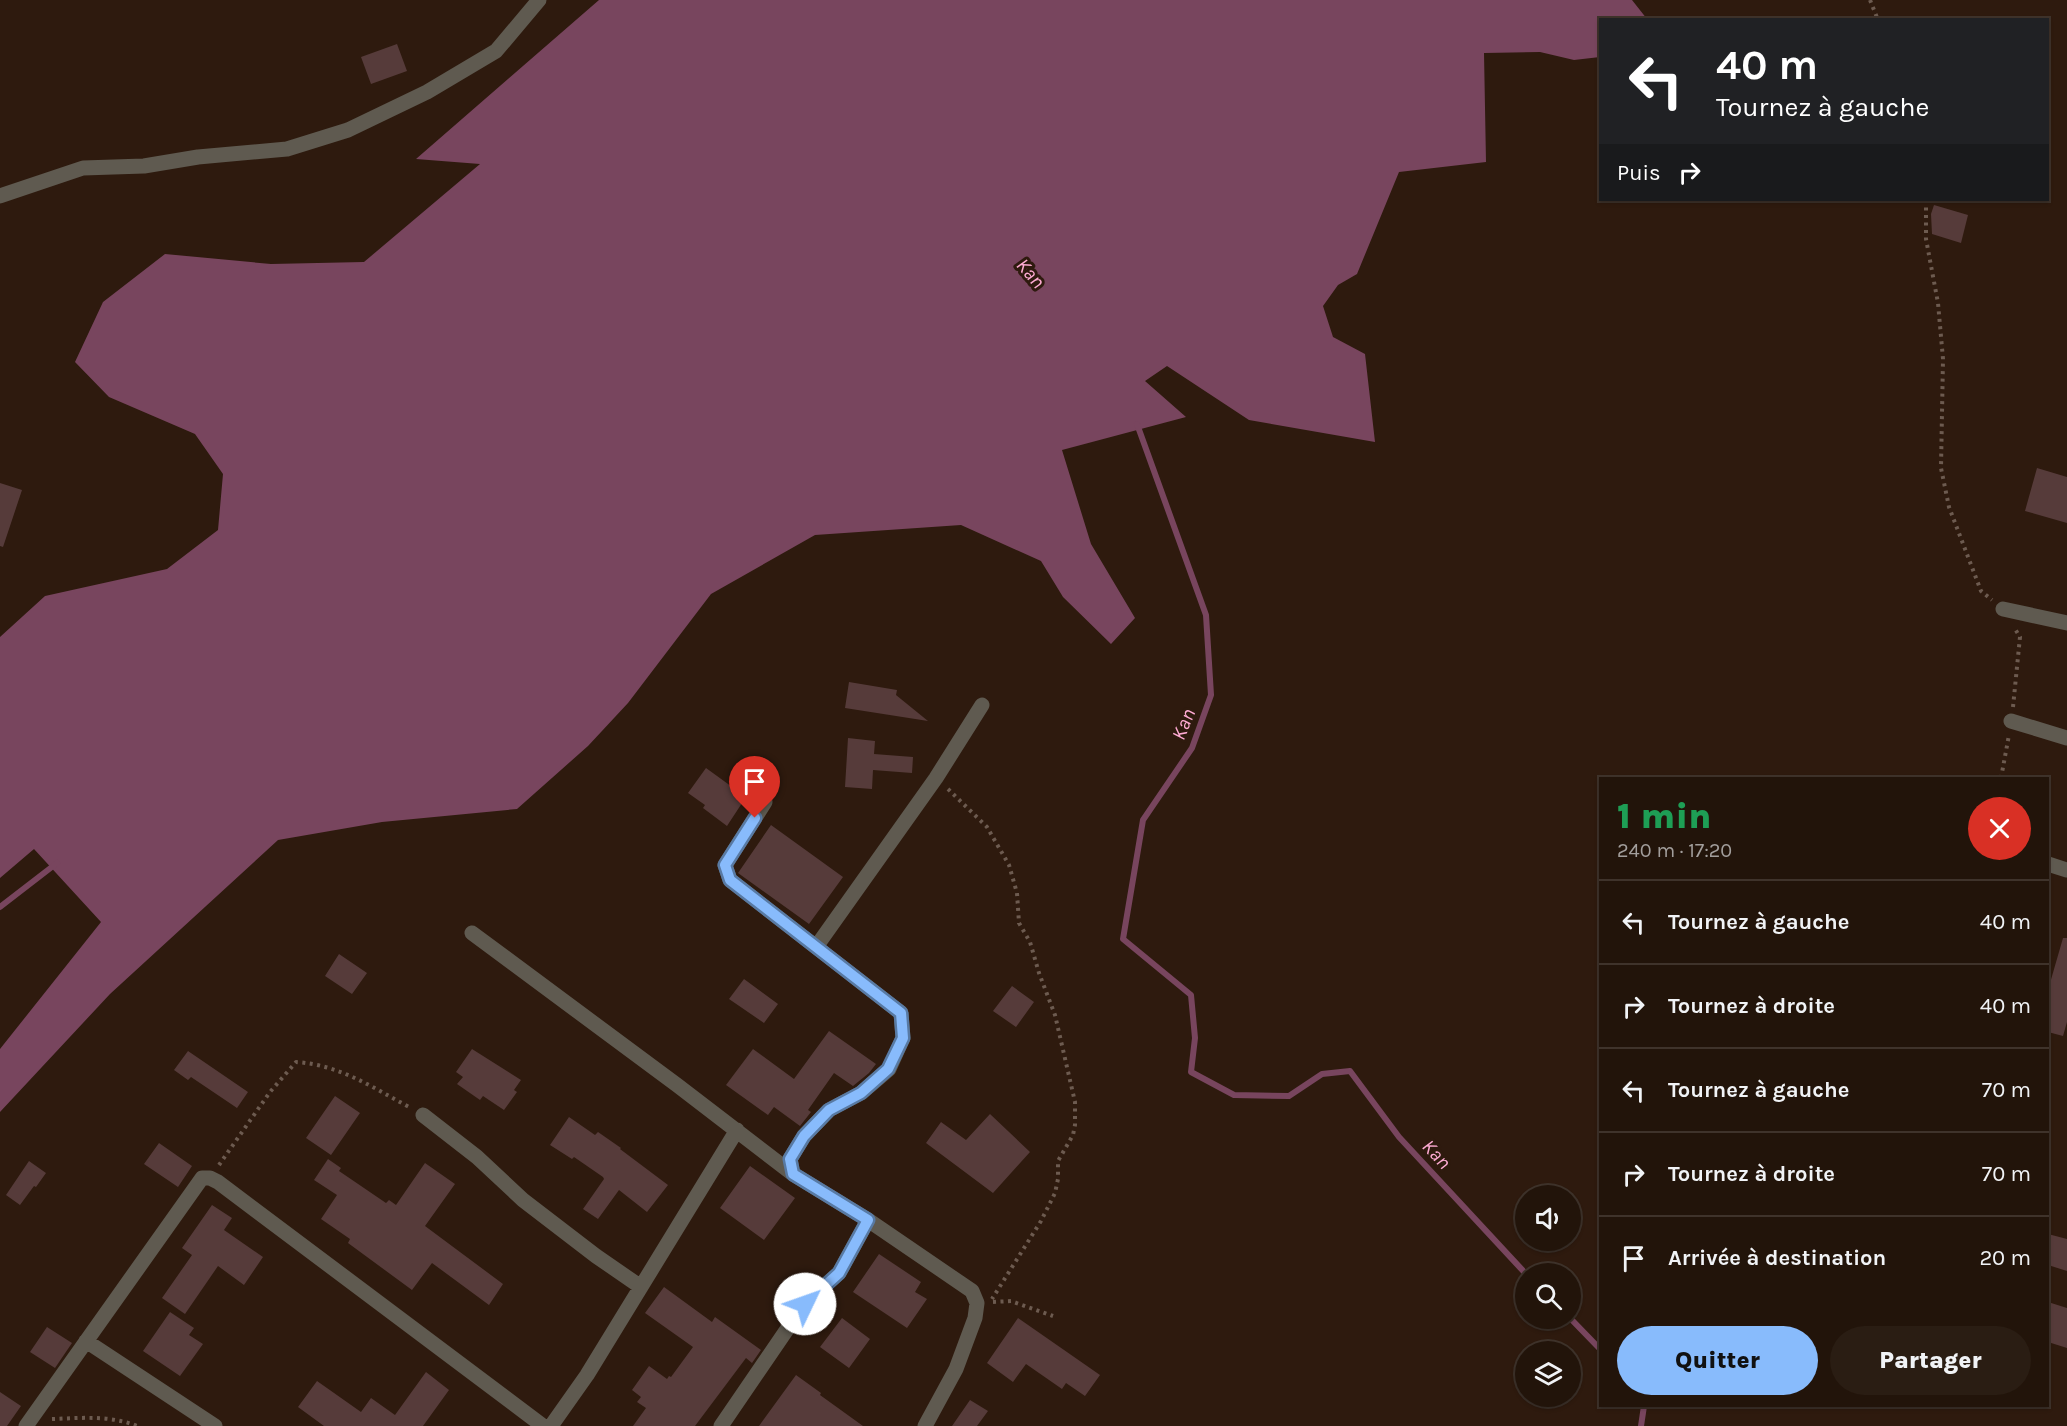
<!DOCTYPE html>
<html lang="fr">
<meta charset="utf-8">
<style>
:root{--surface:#22140a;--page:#2a1d13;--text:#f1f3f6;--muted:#a29e9c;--line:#3f332b;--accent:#88bbfc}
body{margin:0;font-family:Karla,sans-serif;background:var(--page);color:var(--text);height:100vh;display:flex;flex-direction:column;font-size:22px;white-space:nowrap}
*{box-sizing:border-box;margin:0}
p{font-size:20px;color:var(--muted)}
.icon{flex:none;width:33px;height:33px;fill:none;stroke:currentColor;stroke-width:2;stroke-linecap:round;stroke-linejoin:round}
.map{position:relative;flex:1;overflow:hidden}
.drawer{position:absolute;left:1599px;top:777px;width:450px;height:630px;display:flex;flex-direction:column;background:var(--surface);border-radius:0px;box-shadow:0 2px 4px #0004,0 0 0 2px var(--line)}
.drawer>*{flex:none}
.top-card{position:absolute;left:1599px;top:18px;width:450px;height:183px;border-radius:0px;box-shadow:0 2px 4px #0004,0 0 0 2px var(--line);background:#202124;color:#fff;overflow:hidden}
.fabs{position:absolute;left:1515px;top:1185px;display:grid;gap:12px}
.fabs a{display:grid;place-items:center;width:66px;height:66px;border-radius:50%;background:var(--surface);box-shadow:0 2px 4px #0004,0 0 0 2px var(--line);font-size:30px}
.pin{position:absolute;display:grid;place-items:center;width:51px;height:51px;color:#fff;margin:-62px -26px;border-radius:50% 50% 50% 0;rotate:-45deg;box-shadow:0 0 6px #0007}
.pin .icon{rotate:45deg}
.me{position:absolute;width:66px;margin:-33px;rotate:48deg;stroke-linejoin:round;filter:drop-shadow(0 0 4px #0008)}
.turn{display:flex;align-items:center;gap:21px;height:126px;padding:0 18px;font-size:27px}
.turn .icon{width:78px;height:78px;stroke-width:2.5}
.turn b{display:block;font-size:42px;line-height:51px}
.then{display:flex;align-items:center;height:57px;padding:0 18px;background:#0003;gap:12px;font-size:22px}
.round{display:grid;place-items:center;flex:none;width:63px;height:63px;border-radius:32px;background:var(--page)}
.summary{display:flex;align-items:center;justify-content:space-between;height:102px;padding:0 18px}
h1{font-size:36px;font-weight:800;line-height:45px;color:#1e9e55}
.cta{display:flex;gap:12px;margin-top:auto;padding:12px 18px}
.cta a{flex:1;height:69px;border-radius:36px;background:var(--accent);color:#111;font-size:24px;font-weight:800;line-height:69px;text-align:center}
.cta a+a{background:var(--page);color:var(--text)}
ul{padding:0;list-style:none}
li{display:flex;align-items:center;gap:18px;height:84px;padding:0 18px;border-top:2px solid var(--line)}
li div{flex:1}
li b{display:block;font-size:22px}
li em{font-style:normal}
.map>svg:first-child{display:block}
</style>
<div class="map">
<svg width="2067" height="1426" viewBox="0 0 2067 1426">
<rect width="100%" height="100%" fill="#2e1a0e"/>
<path fill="#78455e" d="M599 0H1632L1647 19 1600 20V57L1574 60 1540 52 1484 53 1486 162 1399 172 1357 274 1338 285 1323 306 1333 337 1365 354 1375 442 1249 420 1167 366 1145 381 1186 417 1062 450 1091 544 1135 618 1111 644 1063 597 1041 561 961 525 815 535 711 594 628 703 588 746 517 809 382 822 278 840 110 994 0 1112V1049L101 922 34 849 0 878V637L45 596 167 569 218 530 223 474 195 434 109 397 75 362 103 302 165 254 271 264 364 262 480 164 416 159Z"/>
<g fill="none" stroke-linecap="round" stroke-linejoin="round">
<path stroke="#78455e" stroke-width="6" d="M1137 424 1206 615 1211 695 1192 748 1143 820 1123 939 1191 995 1195 1038 1191 1072 1234 1095 1289 1096 1322 1074 1350 1071 1399 1137 1526 1274
M0 907 57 863
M1570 1318 1600 1349
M1641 1426 1644 1406"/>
</g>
<path fill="#563b3a" d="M397 44 407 71 371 84 361 57Z
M1934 205 1968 215 1961 243 1932 234 1931 214Z
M2037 468 2067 477V523L2025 511Z
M0 483 22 490 3 547 0 546Z
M849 682 897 690 896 695 928 721 845 708Z
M848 738 875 741 874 754 913 757 912 773 873 770 872 789 845 787Z
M706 768 746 797 727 826 703 808 705 805 688 793Z
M771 825 843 877 809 924 738 873Z
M2063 938H2067V1022L2063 1036 2048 1032V990Z
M339 954 367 973 352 994 325 976Z
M744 979 778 1004 764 1023 729 999Z
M1012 986 1034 1002 1016 1027 993 1011Z
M829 1031 876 1064 869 1073 853 1086 834 1073 808 1110 811 1112 800 1126 774 1107 768 1115 726 1085 753 1049 794 1079Z
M472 1049 521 1080 514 1090 517 1092 504 1110 483 1096 480 1100 457 1084 463 1077 456 1072Z
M188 1051 248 1092 237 1108 191 1077 188 1080 174 1070Z
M335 1096 360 1113 331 1155 306 1138Z
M990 1114 1030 1152 993 1193 926 1143 941 1122 966 1140Z
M569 1117 595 1135 598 1132 621 1148 620 1149 668 1185 647 1212 619 1190 598 1219 583 1209 604 1179 603 1177 574 1157 572 1159 550 1145Z
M159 1143 192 1166 178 1187 144 1164Z
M328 1159 341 1168 339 1171 386 1203 389 1200 396 1205 425 1163 455 1184 425 1226 503 1284 489 1305 432 1263 412 1290 348 1243 350 1239 321 1219 337 1195 314 1180Z
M29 1161 46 1173 36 1187 34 1186 20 1205 6 1195Z
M750 1166 795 1198 764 1240 720 1208Z
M212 1205 232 1218 224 1230 263 1257 244 1285 218 1266 185 1314 162 1298 192 1255 182 1248Z
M2048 1234 2067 1239V1271L2048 1265Z
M879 1254 921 1282 915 1292 927 1299 907 1328 853 1292Z
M664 1287 712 1322 715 1317 761 1350 752 1363 746 1358 695 1426H633L646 1408 637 1402 641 1397 632 1390 649 1366 667 1379 669 1376 671 1377 693 1347 645 1313Z
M2048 1302 2067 1308V1348L2048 1342Z
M170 1312 194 1328 189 1335 203 1344 180 1376 143 1351Z
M842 1318 870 1339 849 1368 820 1347Z
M1018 1318 1100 1375 1085 1396 1066 1383 1062 1389 1026 1364 1013 1382 987 1363Z
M47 1327 72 1343 55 1368 30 1352Z
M426 1372 449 1390 423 1426H324L298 1407 317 1381 361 1412 371 1398 395 1415Z
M796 1375 821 1393 820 1395 863 1426H759Z
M0 1392 21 1406 7 1426H0Z
M970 1400 988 1411 977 1426H952Z"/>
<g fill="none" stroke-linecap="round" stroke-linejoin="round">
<path stroke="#6d5b50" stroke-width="4" stroke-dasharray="3 4.5" stroke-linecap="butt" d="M1870 0 1878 20
M1926 200V239L1938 303 1943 359 1941 468 1949 507 1981 591 1992 600
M2013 707 2020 637 2015 629
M2001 778 2009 735
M948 789 987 827 1009 865 1017 893 1019 923 1030 942 1039 973 1055 1015 1075 1102V1125L1073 1135 1058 1161V1179L1055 1193 1041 1221 992 1299
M219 1165 270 1092 296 1062C341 1065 373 1088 411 1108
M993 1302 1011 1301 1053 1316
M52 1419C81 1418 110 1415 137 1426"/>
<path stroke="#5f5a50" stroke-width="15" d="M0 196 83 168 144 166 198 157 287 149 348 130 427 92 496 51 539 0
M2003 609 2067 623
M2011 721 2067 738
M765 802 725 865 730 880 901 1013 903 1038 889 1069 861 1093 829 1110 804 1136 790 1159 793 1174
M2048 864 2067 870
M472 933 677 1085 793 1174 868 1220 972 1291 977 1303 975 1318 956 1369 925 1426
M816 947 936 778 982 705
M423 1115 477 1157 523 1200 596 1256 641 1287
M86 1341 215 1426
M26 1426 202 1178H210L218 1182 543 1426
M551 1426 587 1375 737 1130
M721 1426 805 1303 839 1273 868 1220"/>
</g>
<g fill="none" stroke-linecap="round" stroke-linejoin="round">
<defs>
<path id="route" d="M755 818 725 865 730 880 901 1013 903 1038 888 1069 861 1093 829 1110 804 1136 790 1159 793 1174 868 1220 839 1273 805 1304"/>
</defs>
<use href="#route" stroke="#587aa4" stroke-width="15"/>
<use href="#route" stroke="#88bbfc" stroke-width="10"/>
</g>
<g text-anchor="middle" stroke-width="6" stroke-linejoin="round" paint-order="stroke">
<g font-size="20" font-style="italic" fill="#feabd3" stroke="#2e1a0e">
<text transform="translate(1031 273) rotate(49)" y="7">Kan</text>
<text transform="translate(1183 724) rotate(-68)" y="7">Kan</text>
<text transform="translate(1437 1154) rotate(47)" y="7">Kan</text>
</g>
</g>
</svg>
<div class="fabs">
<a><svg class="icon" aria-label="sound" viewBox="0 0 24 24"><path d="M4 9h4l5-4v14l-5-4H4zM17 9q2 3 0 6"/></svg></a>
<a><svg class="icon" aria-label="search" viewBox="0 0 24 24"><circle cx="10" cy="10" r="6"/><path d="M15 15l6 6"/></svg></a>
<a><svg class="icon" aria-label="layers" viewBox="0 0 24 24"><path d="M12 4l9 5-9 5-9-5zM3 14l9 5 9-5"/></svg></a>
</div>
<div class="pin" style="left:755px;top:818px;background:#d93025"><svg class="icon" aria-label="arrive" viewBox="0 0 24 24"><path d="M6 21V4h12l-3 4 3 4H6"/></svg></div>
<svg class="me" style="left:805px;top:1304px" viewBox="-20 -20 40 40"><circle r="19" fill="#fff"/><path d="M0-13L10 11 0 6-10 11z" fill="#88bbfc"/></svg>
<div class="top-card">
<div class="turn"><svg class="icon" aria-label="left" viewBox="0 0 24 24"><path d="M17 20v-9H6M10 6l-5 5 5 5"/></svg><div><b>40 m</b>Tournez à gauche</div></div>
<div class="then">Puis<svg class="icon" aria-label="right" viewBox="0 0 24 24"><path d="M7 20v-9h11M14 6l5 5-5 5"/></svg></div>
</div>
<section class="drawer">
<div class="summary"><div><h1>1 min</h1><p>240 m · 17:20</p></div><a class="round" style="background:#d93025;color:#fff"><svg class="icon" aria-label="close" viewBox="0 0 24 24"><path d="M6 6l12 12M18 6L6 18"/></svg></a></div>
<ul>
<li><svg class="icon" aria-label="left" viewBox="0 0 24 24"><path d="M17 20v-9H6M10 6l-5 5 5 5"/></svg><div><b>Tournez à gauche</b></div><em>40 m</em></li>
<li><svg class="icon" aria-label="right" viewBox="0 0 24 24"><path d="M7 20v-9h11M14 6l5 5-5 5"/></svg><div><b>Tournez à droite</b></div><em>40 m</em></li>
<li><svg class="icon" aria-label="left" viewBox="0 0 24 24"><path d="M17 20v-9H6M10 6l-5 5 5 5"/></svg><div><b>Tournez à gauche</b></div><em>70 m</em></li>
<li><svg class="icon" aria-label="right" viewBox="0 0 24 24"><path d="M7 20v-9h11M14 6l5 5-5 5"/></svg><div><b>Tournez à droite</b></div><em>70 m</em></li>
<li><svg class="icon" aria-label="arrive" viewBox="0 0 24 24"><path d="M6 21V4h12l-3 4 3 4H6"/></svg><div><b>Arrivée à destination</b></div><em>20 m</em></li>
</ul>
<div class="cta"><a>Quitter</a><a>Partager</a></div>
</section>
</div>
